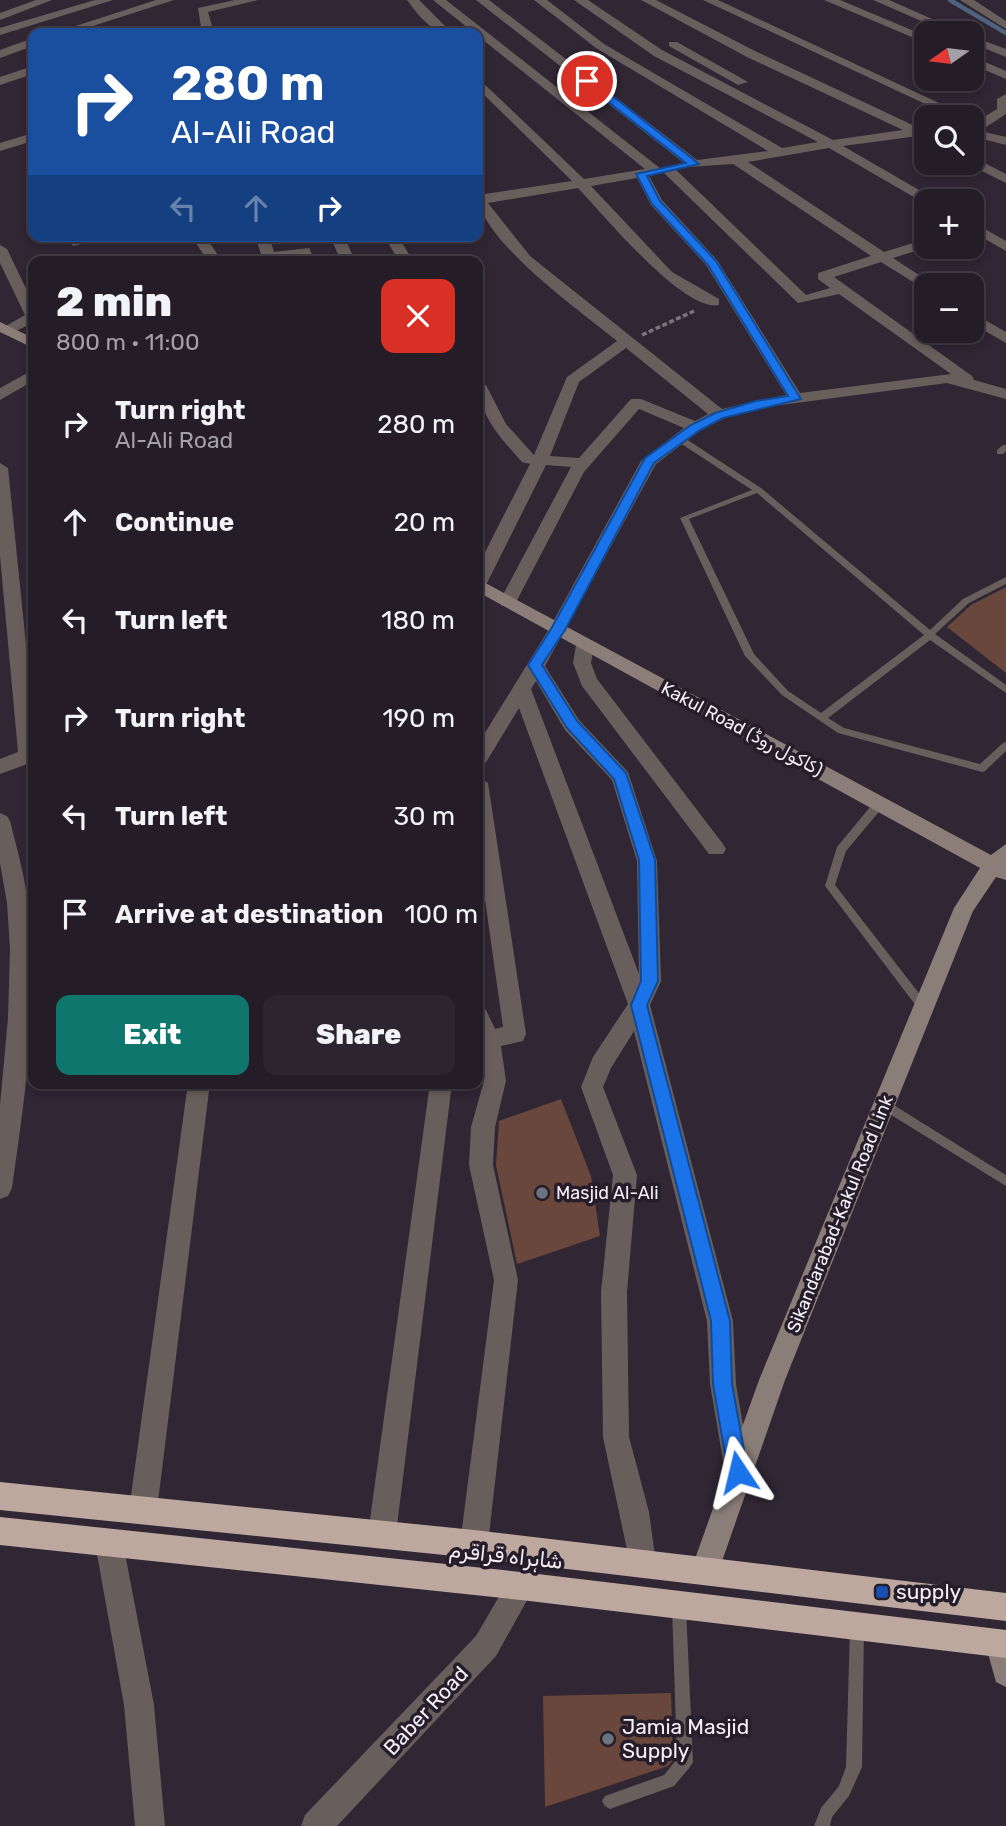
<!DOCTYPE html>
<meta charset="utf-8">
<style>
:root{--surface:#241c27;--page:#2c252f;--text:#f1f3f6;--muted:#a3a1a7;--line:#413a44;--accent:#0f766e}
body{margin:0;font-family:Rubik,Vazirmatn,sans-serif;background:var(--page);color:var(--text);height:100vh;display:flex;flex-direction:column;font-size:26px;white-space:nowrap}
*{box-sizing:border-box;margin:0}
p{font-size:23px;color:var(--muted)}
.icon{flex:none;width:38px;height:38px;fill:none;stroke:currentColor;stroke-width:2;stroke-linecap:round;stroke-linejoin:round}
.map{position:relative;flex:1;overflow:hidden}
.side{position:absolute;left:28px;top:256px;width:455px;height:833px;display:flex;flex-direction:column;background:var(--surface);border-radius:14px;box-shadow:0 4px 10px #0003,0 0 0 2px var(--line)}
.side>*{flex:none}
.guide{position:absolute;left:28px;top:28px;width:455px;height:214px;border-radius:14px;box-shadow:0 4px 10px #0003,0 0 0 2px var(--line);background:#1a4fa0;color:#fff;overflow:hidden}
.needle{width:46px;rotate:256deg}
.buttons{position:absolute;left:914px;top:21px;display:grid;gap:14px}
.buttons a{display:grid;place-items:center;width:70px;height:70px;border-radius:14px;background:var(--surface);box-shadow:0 4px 10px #0003,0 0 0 2px var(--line);font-size:35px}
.pin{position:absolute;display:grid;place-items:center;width:60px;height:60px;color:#fff;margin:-30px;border:4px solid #fff;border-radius:50%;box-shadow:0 2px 7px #0007}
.me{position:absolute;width:77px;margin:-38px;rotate:350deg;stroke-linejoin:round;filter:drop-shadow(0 0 5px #0008)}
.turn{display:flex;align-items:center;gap:24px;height:147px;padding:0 28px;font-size:32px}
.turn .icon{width:91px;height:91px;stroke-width:2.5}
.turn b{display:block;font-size:49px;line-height:60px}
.lanes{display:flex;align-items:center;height:66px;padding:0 28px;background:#0003;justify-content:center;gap:35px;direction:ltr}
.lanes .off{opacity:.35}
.round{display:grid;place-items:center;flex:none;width:74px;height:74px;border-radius:14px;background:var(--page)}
.headline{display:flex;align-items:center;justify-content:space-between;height:119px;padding:0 28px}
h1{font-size:42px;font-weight:800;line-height:52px}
.primary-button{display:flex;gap:14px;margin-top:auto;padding:14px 28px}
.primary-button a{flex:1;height:80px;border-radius:14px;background:var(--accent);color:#fff;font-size:28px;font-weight:800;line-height:80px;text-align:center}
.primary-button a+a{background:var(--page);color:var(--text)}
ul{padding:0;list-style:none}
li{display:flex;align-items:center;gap:21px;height:98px;padding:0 28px}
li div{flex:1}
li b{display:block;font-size:26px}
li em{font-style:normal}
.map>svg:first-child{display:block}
</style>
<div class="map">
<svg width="1006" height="1826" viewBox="0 0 1006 1826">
<rect width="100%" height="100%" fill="#302634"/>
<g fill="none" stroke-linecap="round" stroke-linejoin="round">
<path stroke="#4f627f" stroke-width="4.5" d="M950 0 1006 33"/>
</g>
<path fill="#6a473d" d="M1006 587V673L947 627 971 605Z
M561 1099 591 1176 600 1236 517 1264 496 1165 499 1121Z
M671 1693 673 1760 668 1766 545 1807 543 1696Z"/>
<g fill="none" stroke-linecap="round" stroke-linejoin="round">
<path stroke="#7b727e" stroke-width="3.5" stroke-dasharray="5 2.5" stroke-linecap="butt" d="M642 335 694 311"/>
<path fill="#685f5c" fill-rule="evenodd" d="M677 437H683L761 488 930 630 963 599 1006 577V584L969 603 935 634 1006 685V693L930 640 828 718 844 728 980 764 1003 743 1006 742V751L985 771 982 772 838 733 782 695 745 656 680 518 752 490 677 441ZM757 493 924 635 821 713 788 691 754 654 689 519Z
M1003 445H1006V451L1003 454H997V450Z
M879 800 884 804 883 807 846 851 835 885 928 1005 930 1008 928 1011 924 1013 920 1011 825 886 837 847 875 801Z
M884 1099 1006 1175V1186L880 1108 878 1104 880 1100Z
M679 1600 684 1602 686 1607 693 1762 690 1767 674 1786 610 1809 605 1806 602 1801 605 1796 664 1775 677 1759 672 1607 674 1602Z
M857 1621 862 1623 864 1628 862 1767 849 1796 832 1817 830 1826H814L821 1808 839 1786 846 1767 850 1628 852 1623Z"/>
<path fill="#685f5c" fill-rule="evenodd" d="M36 0H52L0 20V13Z
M95 0H113L0 35V28Z
M156 0H174L71 33H54Z
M235 0H258L208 12 214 33H202L198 8Z
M407 0H419L452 33C431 33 419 16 407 0Z
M433 0H446L661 169 672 166 806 295 830 288 818 279V273L871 256 733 164 689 167 476 0H489L697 160 768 151 596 48 534 0H547L604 44 782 148 818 142 654 56 574 0H588L662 50 833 140 903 130 747 57 641 0H656L755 51 919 128 926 127V135L843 146 938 201 926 204 829 148 748 162 884 252 926 239V247H928L893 258 931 283 933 285H926V290L881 262 834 277 972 376 974 380 1006 389V399L947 383 758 408 725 418 701 430 656 464 545 666 579 720 628 772 657 861 661 981 650 1005 733 1321 736 1384 751 1472 748 1482 738 1485 728 1482 725 1472 710 1384 707 1321 634 1031 611 1068 603 1087 637 1175 627 1292 629 1437 649 1512 656 1563 652 1573 642 1577 632 1573 603 1437 601 1292 613 1175 581 1087 593 1057 628 1004 519 708 485 764 478 766V744L549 629 641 461 684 428 639 409 584 472 514 606H502L499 602 571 467 546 465 487 583 478 589V566L530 464 522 462C500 437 478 415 478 380L486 385 506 424 534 455 567 377 617 341C583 313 478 239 478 195L572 181 478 89V78L584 179 645 169ZM662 171 798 303 839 294 951 374 800 393 717 260 662 200 649 176ZM637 178 651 205 706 265 786 395 722 409 530 256 488 203 578 188C602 213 684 313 719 305V299L672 272 591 186ZM626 348 708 414 695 421 641 399H631L579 458 550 456 579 382ZM536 681 565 730 612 780 637 861 639 974 531 689Z
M703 0H718L969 117H953Z
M824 0H840L926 36V43Z
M873 0H889L964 33H949Z
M960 0H974L1006 21V29Z
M971 36 1006 49V57L971 43Z
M33 38V46L0 58V50Z
M669 42H677L748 82 738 85 669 46Z
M971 56 1006 71V79L971 64Z
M33 66V74L0 85V77Z
M1006 94V114L980 131 1006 137V145L971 136V125L997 109V99Z
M33 133V141L0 151V143Z
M971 156 1006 174V183L966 163H971Z
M971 221 1006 241V251L971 231Z
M66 236H80L85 243 73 246Z
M191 236H205L222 261H208Z
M255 236H269L274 252 309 248 315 261H301L299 256 263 260Z
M330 236H344L355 261H341Z
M384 236H398L413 261H399Z
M0 245 7 249 33 303V323L9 334 2 330 4 327 25 315 0 263Z
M971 312 1006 332V343L971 323Z
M33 370V381L0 400V388Z
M0 463 8 468 33 713V762L0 774V759L18 752 0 556Z
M585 639 594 645 591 663 597 679 723 844 726 849 723 854H709L582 686 573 663 576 645Z
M478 776 488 783 526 1034 523 1041 501 1046 506 1081 495 1127 493 1165 518 1280 488 1544 484 1554 474 1558 464 1554 460 1544 494 1280 469 1165 471 1127 484 1081 478 1051V1007L486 1010 495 1029 503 1027 478 850Z
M0 813 7 816 10 821C17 849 25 876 28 905 40 998 25 1095 12 1188L8 1196 0 1199V1105L8 1018 10 949 7 903 0 863Z
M188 1083H210L157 1510 153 1520 143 1524 133 1520 129 1510Z
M430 1083H452L396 1534 392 1544 382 1548 372 1544 368 1534Z
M109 1529 119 1533 123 1543 154 1705 165 1826H135L124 1705 95 1543 99 1533Z
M521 1572 531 1576 535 1586 496 1656 337 1826H301L305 1815 476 1636 511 1576Z"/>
<path fill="#8b7d78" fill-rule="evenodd" d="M0 322 33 338V348L0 332Z
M478 579 991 855 1006 844V880L996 877 973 911 785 1380 719 1570 715 1580 705 1584 695 1580 691 1570 759 1380 954 908 980 868 478 592Z
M999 1629 1006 1632V1687L996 1682 985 1643 989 1633Z"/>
<path fill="#bda8a0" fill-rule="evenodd" d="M0 1482 474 1530 1006 1593V1621L474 1558 0 1510Z
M0 1517 521 1572 1006 1630V1658L521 1600 0 1545Z"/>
</g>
<path fill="#1a73e8" stroke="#114b97" stroke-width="2" d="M584 79H591L699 164 647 176 660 201 716 261 801 399 723 418 700 430 654 463 565 630 542 665 577 721 626 773 655 860 658 981 647 1005 730 1321 732 1384 748 1472 745 1480 738 1483 731 1480 728 1472 713 1384 711 1321 631 1005 641 981 639 860 614 779 567 728 528 665 551 629 645 458 691 425 715 413 756 401 788 396 708 265 652 204 636 174 686 163 584 83Z"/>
<g fill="#6b7280" stroke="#261d2a" stroke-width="2.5">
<circle cx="542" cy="1193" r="7"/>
<circle cx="608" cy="1739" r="7"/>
</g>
<rect fill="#1a4fb4" stroke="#261d2a" stroke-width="2.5" x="875" y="1585" width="14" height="14" rx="3.5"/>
<g text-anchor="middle" stroke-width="7" stroke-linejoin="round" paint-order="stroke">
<g font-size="18" fill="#f5eff8" stroke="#261d2a">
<text transform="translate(742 729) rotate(28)" y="6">Kakul Road (کاکول روڈ)</text>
<text transform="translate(840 1214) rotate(-68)" y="6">Sikandarabad-Kakul Road Link</text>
</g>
<g font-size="18" fill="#f5eff8" stroke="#261d2a" text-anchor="start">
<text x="556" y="1199">Masjid Al-Ali</text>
</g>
<g font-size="21" fill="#f5eff8" stroke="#261d2a">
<text transform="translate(506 1556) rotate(6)" y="7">شاہراہ قراقرم</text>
<text transform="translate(426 1711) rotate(-47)" y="7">Baber Road</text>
</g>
<g font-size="21" fill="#f5eff8" stroke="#261d2a" text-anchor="start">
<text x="896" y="1599">supply</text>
<text x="622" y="1734">Jamia Masjid<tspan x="622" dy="24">Supply</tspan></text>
</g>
</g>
</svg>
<div class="buttons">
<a><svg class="needle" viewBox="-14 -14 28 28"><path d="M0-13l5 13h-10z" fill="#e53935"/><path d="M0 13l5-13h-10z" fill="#a3a1a7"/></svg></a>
<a><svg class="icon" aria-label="search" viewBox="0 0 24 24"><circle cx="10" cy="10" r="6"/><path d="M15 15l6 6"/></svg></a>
<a>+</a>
<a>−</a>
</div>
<div class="pin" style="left:587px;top:81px;background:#d93025"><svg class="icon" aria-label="arrive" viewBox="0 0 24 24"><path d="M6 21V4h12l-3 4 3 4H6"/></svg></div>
<svg class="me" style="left:738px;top:1472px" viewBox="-20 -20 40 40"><path d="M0-17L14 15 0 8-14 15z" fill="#1a73e8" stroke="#fff" stroke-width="4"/></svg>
<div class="guide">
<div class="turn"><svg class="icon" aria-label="right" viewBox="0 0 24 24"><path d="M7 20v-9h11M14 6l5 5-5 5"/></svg><div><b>280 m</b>Al-Ali Road</div></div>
<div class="lanes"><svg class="icon off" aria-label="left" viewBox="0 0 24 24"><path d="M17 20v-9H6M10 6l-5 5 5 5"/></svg><svg class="icon off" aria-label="ahead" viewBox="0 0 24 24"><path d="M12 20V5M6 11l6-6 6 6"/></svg><svg class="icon" aria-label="right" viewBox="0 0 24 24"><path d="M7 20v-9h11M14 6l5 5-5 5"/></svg></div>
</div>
<section class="side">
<div class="headline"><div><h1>2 min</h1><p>800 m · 11:00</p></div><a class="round" style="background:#d93025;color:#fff"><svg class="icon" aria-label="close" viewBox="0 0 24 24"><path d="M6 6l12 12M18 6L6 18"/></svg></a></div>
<ul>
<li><svg class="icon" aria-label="right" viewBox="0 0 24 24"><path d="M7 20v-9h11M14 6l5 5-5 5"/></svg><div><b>Turn right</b><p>Al-Ali Road</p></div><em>280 m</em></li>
<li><svg class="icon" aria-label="ahead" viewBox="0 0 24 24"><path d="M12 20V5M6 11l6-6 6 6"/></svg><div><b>Continue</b></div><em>20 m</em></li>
<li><svg class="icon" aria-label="left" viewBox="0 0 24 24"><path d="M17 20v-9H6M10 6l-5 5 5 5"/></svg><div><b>Turn left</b></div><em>180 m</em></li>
<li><svg class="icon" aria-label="right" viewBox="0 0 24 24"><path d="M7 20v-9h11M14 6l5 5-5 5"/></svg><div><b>Turn right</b></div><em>190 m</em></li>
<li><svg class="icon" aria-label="left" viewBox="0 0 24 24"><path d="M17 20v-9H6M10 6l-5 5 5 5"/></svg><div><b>Turn left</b></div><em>30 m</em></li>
<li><svg class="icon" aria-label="arrive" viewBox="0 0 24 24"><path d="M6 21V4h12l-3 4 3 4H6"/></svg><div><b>Arrive at destination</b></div><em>100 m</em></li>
</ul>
<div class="primary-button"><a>Exit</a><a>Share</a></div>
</section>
</div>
